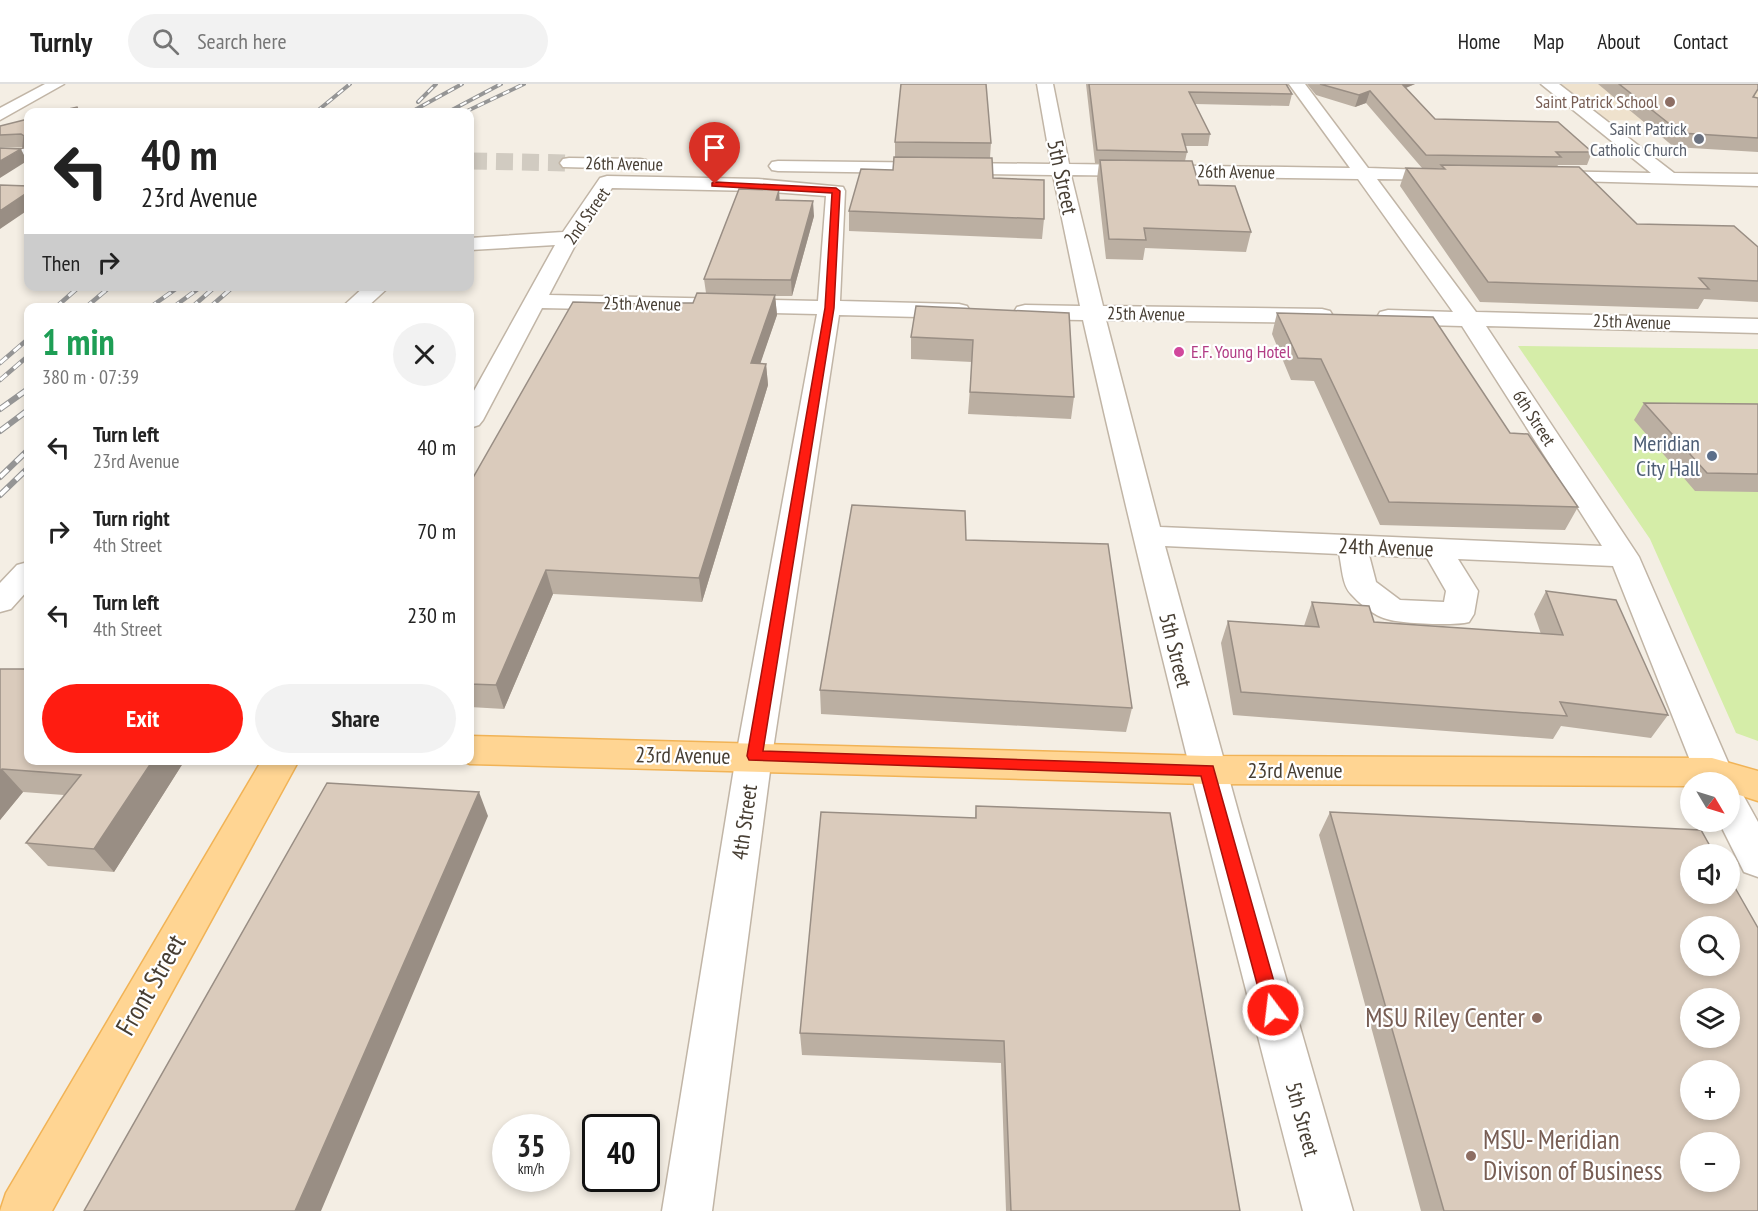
<!DOCTYPE html>
<meta charset="utf-8">
<style>
:root{--surface:#fff;--page:#f2f2f2;--text:#222;--muted:#767676;--line:#e0e0e0;--accent:#ff1c11}
body{margin:0;font-family:"PT Sans Narrow",sans-serif;background:var(--page);color:var(--text);height:100vh;display:flex;flex-direction:column;font-size:22px;white-space:nowrap}
*{box-sizing:border-box;margin:0}
p{font-size:20px;color:var(--muted)}
.icon{flex:none;width:33px;height:33px;fill:none;stroke:currentColor;stroke-width:2;stroke-linecap:round;stroke-linejoin:round}
.map{position:relative;flex:1;overflow:hidden}
.panel{position:absolute;left:24px;top:219px;width:450px;height:462px;display:flex;flex-direction:column;background:var(--surface);border-radius:12px;box-shadow:0 3px 9px #0003}
.panel>*{flex:none}
.hud{position:absolute;left:24px;top:24px;width:450px;height:183px;border-radius:12px;box-shadow:0 3px 9px #0003;background:#fff;color:var(--text);overflow:hidden}
.needle{width:39px;rotate:128deg}
.fabs{position:absolute;left:1680px;top:688px;display:grid;gap:12px}
.fabs a{display:grid;place-items:center;width:60px;height:60px;border-radius:50%;background:var(--surface);box-shadow:0 3px 9px #0003;font-size:30px}
.speed{position:absolute;left:492px;top:1030px;display:flex;gap:12px;font-size:30px;font-weight:700;text-align:center}
.speed>*{display:grid;place-content:center;width:78px;height:78px;border-radius:50%;background:var(--surface);box-shadow:0 3px 9px #0003;line-height:1}
.speed small{font-size:15px;font-weight:400}
.speed .limit{border:3px solid #111;border-radius:9px;background:#fff;color:#111}
.pin{position:absolute;display:grid;place-items:center;width:51px;height:51px;color:#fff;margin:-62px -26px;border-radius:50% 50% 50% 0;rotate:-45deg;box-shadow:0 0 6px #0007}
.pin .icon{rotate:45deg}
.me{position:absolute;width:66px;margin:-33px;rotate:345deg;stroke-linejoin:round;filter:drop-shadow(0 0 4px #0008)}
.turn{display:flex;align-items:center;gap:21px;height:126px;padding:0 18px;font-size:27px}
.turn .icon{width:78px;height:78px;stroke-width:2.5}
.turn b{display:block;font-size:42px;line-height:51px}
.then{display:flex;align-items:center;height:57px;padding:0 18px;background:#0003;gap:12px;font-size:22px}
.round{display:grid;place-items:center;flex:none;width:63px;height:63px;border-radius:32px;background:var(--page)}
.summary{display:flex;align-items:center;justify-content:space-between;height:102px;padding:0 18px}
h1{font-size:36px;font-weight:700;line-height:45px;color:#1e9e55}
.cta{display:flex;gap:12px;margin-top:auto;padding:12px 18px}
.cta a{flex:1;height:69px;border-radius:36px;background:var(--accent);color:#fff;font-size:24px;font-weight:700;line-height:69px;text-align:center}
.cta a+a{background:var(--page);color:var(--text)}
ul{padding:0;list-style:none}
li{display:flex;align-items:center;gap:18px;height:84px;padding:0 18px}
li div{flex:1}
li b{display:block;font-size:22px}
li em{font-style:normal}
header{display:flex;align-items:center;gap:36px;box-sizing:border-box;height:84px;padding:0 30px;background:var(--surface);border-bottom:2px solid var(--line)}
header strong{font-size:28px}
nav{display:flex;gap:33px;margin-inline-start:auto;font-size:21px}
.search{width:420px;height:54px;background:var(--page);display:flex;align-items:center;gap:15px;box-sizing:border-box;padding:0 21px;border-radius:33px;color:var(--muted);font-size:22px}
.map>svg:first-child{display:block}
</style>
<header>
<strong>Turnly</strong>
<div class="search"><svg class="icon" aria-label="search" viewBox="0 0 24 24"><circle cx="10" cy="10" r="6"/><path d="M15 15l6 6"/></svg>Search here</div>
<nav><a>Home</a><a>Map</a><a>About</a><a>Contact</a></nav>
</header>
<div class="map">
<svg width="1758" height="1127" viewBox="0 0 1758 1127">
<rect width="100%" height="100%" fill="#f4eee4"/>
<path fill="#efe2cd" d="M1560 0H1758V38L1605 36Z"/>
<path fill="#d5eda8" d="M1518 262 1758 265V657L1736 649 1650 455Z"/>
<g fill="none" stroke-linecap="round" stroke-linejoin="round">
<path stroke="#d1cbc1" stroke-width="17" stroke-dasharray="17 9" stroke-linecap="butt" d="M470 77 569 79"/>
<defs>
<path id="minor" d="M45 0H64L0 36V24Z
M1037 0H1053L1069 80 1350 84 1289 0H1305L1368 84 1456 87 1459 91 1456 95 1450 96 1377 95 1476 228 1758 235V249L1486 242 1639 473 1737 699 1732 708 1743 711 1758 738V793L1744 788 1719 738H1730V699H1699L1613 482 1458 475 1478 507 1474 530 1469 538C1454 542 1394 540 1381 533 1371 529 1358 518 1351 510 1342 501 1342 482 1339 470L1165 462 1241 738 1353 1127H1303C1226 830 1150 534 1083 236L1025 235 1017 233 1014 228 1017 223 1025 221 1080 222 1053 91 778 87 772 86 769 82 772 78 778 77 1051 80ZM1071 91 1358 95 1453 228 1388 226 1380 228 1377 233 1380 238 1388 240 1462 242 1602 462 1160 443 1106 236 1322 239 1330 237 1333 232 1330 227 1322 225 1103 222ZM1369 471 1427 474 1446 507 1444 518 1400 516 1376 498Z
M1541 0H1559L1674 89 1758 90V102L1537 96 1534 92 1537 88 1543 87 1651 89Z
M0 65H28V75H0Z
M569 74 640 75 646 76 649 80 646 84 640 85 563 83 560 79 563 75Z
M607 92 758 95 843 103 845 107 840 217 959 220 967 222 970 227 967 232 959 234 839 231 772 672 712 1127H662L736 672 817 230 542 224 483 336 479 341 470 344V314L555 161 470 166V154L563 148 600 94ZM612 104 758 107 826 112 818 217 549 211 579 154Z
M365 202H390L366 224H341Z
M28 478V506L11 525 0 528V499L17 481Z"/>
<path id="major" d="M470 652 1207 672 1712 674 1758 687V717L1730 708V699H1690V702L1207 700 470 680 460 676H470Z
M262 676H299L52 1127H0L6 1109Z"/>
</defs>
<use href="#minor" stroke="#c1b5a6" stroke-width="3"/>
<use href="#major" stroke="#f1b356" stroke-width="3"/>
<use href="#minor" fill="#fff" fill-rule="evenodd"/>
<use href="#major" fill="#ffd593" fill-rule="evenodd"/>
<defs>
<path id="rail-far2" d="M418 18 436 0
M316 28 350 0
M411 28 462 0
M448 28 501 0
M465 28 524 0"/>
<path id="rail-far1" d="M55 224 80 202
M85 224 111 202
M149 224 180 202
M172 224 202 202
M191 224 216 202
M209 224 234 202
M0 279 28 255
M0 296 28 272"/>
<path id="rail" d="M0 325 28 305
M0 347 28 326
M0 393 28 366
M0 411 28 384"/>
</defs>
<use href="#rail-far2" stroke="#959595" stroke-width="4"/>
<use href="#rail-far1" stroke="#959595" stroke-width="4.5"/>
<use href="#rail" stroke="#959595" stroke-width="6"/>
<use href="#rail-far2" stroke="#fff" stroke-width="2" stroke-dasharray="7" stroke-linecap="butt"/>
<use href="#rail-far1" stroke="#fff" stroke-width="3" stroke-dasharray="9" stroke-linecap="butt"/>
<use href="#rail" stroke="#fff" stroke-width="4" stroke-dasharray="11" stroke-linecap="butt"/>
</g>
<path fill="#bbafa2" d="M1086 0H1289L1288 3 1292 10 1289 22 1195 20 1210 50 1208 62H1185L1187 68 1185 77 1199 101 1251 148 1246 168 1145 164 1143 176 1106 175 1097 95 1099 79H1095Z
M1307 0H1415L1406 4 1435 35 1592 68 1587 81H1558L1557 83 1637 140 1758 163V218L1704 215 1698 225 1480 218 1400 102 1406 84 1440 85 1441 84H1422L1366 19 1355 23 1316 11Z
M1598 0H1758L1754 13 1758 14V68L1674 63Z
M28 35V73L23 63H0V42Z
M895 58 991 59 990 74 993 94 1044 135 1042 155 849 147V127L893 86 895 73Z
M780 116 814 132 792 212H775L777 231 760 279 766 280 768 301 702 518 553 510 504 625 470 623V399L681 221 693 219 706 209 704 195Z
M916 222 1074 313 1071 335 968 330 972 278 911 275V253Z
M1277 229 1510 349 1578 423 1565 446 1380 441 1314 297 1291 296 1272 250Z
M1644 319 1758 320V408L1695 407 1634 336Z
M1546 507 1668 631 1651 654 1561 642 1553 655 1233 631 1221 559 1228 537 1304 542 1312 518 1374 538 1541 550 1534 530Z
M0 585 28 676H185L114 788 48 782 26 759 64 711 23 708 0 736Z
M820 606 1132 624 1126 648 821 630Z
M976 722 1240 1127H1006L1001 979 802 971 800 949 975 734Z
M1330 728 1758 1127H1421L1319 751Z"/>
<path fill="#998e84" d="M1398 0H1415L1395 8Z
M1370 7 1366 19 1355 23 1359 11Z
M28 60V72L23 63Z
M21 65 27 77 0 94V77Z
M779 106 780 121 776 116Z
M28 108V126L0 145V127Z
M813 117 814 132 792 212 791 196Z
M775 211 777 231 753 301 751 279Z
M766 280 768 301 702 518 699 494Z
M546 486 553 510 504 625 496 601Z
M153 676H185L114 788 94 765Z
M2 685 23 708 0 736V687Z
M479 708 488 732 321 1127H295Z"/>
<path fill="#dacbbc" stroke="#998e84" stroke-width="1.5" fill-rule="evenodd" d="M901 0H986L991 59 895 58Z
M1089 0H1286L1292 10 1189 8 1210 50H1182L1187 68 1097 66Z
M1320 0H1402L1435 35 1558 38 1592 68H1556L1561 73 1426 71 1370 7 1359 11Z
M1619 0H1758V5L1753 13 1758 14V54L1681 49Z
M77 23 79 28H55Z
M28 35V60L23 63 24 52 21 50 0 51V42Z
M0 64 21 65 0 77Z
M894 73 992 74 993 94 1044 96V135L849 127 861 85 893 86Z
M1100 76 1192 77 1199 101 1235 102 1251 148 1144 144 1146 156 1109 155Z
M1441 81 1579 83 1637 140 1734 142 1758 163V197L1699 194 1709 205 1488 198 1406 84 1445 85Z
M0 101 28 102V108L0 127Z
M739 105 779 106 776 116 813 117 791 196 704 195Z
M697 209 775 211 751 279 766 280 699 494 546 486 496 601 470 600V399L573 218 681 221 682 219H693Z
M916 222 1069 229 1074 313 970 308 973 256 911 253Z
M1277 229 1433 233 1510 349 1528 350 1578 423 1389 418 1321 275 1298 274Z
M1644 319 1758 320V390L1707 389Z
M852 421 965 427 966 456 1108 460 1132 624 820 606Z
M1546 507 1616 516 1668 631 1560 618 1567 632 1241 608 1228 537 1319 543 1312 518 1369 522 1374 538 1563 551Z
M0 585H28V676H153L94 765 26 759 81 691 2 685 0 687Z
M327 699 479 708 295 1127H84Z
M976 722 1170 729 1240 1127H1011L1004 957 800 949 821 728 976 734Z
M1330 728 1701 746 1715 771H1690V810H1730V795L1758 844V1127H1444ZM1690 843H1730V882H1690ZM1690 915H1730V954H1690ZM1690 987H1730V1026H1690ZM1690 1059H1730V1098H1690Z"/>
<path fill="#ff1c11" stroke="#a6120b" stroke-width="1.5" d="M715 98 836 104 840 107 834 224 763 667 1213 682 1282 926 1279 932 1273 935 1266 932 1264 926 1201 692 749 676 747 672 825 224 832 109 712 102V99Z"/>
<g fill="#8d6e63" stroke="#fff" stroke-width="2">
<circle cx="1670" cy="18" r="6"/>
<circle cx="1537" cy="934" r="6"/>
<circle cx="1471" cy="1072" r="6"/>
</g>
<circle fill="#6b7280" stroke="#fff" stroke-width="2" cx="1699" cy="55" r="6"/>
<circle fill="#d1479c" stroke="#fff" stroke-width="2" cx="1179" cy="268" r="6"/>
<circle fill="#5c6f8a" stroke="#fff" stroke-width="2" cx="1712" cy="372" r="6"/>
<g text-anchor="middle" stroke-width="4.5" stroke-linejoin="round" paint-order="stroke">
<g font-size="18" fill="#785e54" stroke="#fff" text-anchor="end">
<text x="1658" y="24">Saint Patrick School</text>
</g>
<g font-size="18" fill="#5b616d" stroke="#fff" text-anchor="end">
<text x="1687" y="51">Saint Patrick<tspan x="1687" dy="21">Catholic Church</tspan></text>
</g>
<g font-size="18" fill="#473e33" stroke="#fff">
<text transform="translate(624 80) rotate(1)" y="6">26th Avenue</text>
<text transform="translate(1236 88) rotate(1)" y="6">26th Avenue</text>
<text transform="translate(587 132) rotate(-55)" y="6">2nd Street</text>
<text transform="translate(642 220) rotate(1)" y="6">25th Avenue</text>
<text transform="translate(1146 230) rotate(1)" y="6">25th Avenue</text>
<text transform="translate(1632 238) rotate(2)" y="6">25th Avenue</text>
<text transform="translate(1534 334) rotate(57)" y="6">6th Street</text>
</g>
<g font-size="18" fill="#b23c85" stroke="#fff" text-anchor="start">
<text x="1191" y="274">E.F. Young Hotel</text>
</g>
<g font-size="22" fill="#473e33" stroke="#fff">
<text transform="translate(1063 93) rotate(78)" y="8">5th Street</text>
<text transform="translate(1386 463) rotate(2)" y="8">24th Avenue</text>
<text transform="translate(1176 566) rotate(76)" y="8">5th Street</text>
<text transform="translate(683 671) rotate(1)" y="8">23rd Avenue</text>
<text x="1295" y="694">23rd Avenue</text>
<text transform="translate(744 738) rotate(-82)" y="8">4th Street</text>
<text transform="translate(1303 1035) rotate(75)" y="8">5th Street</text>
</g>
<g font-size="22" fill="#4e5e75" stroke="#fff" text-anchor="end">
<text x="1700" y="367">Meridian<tspan x="1700" dy="25">City Hall</tspan></text>
</g>
<g font-size="27" fill="#473e33" stroke="#fff">
<text transform="translate(151 901) rotate(-60)" y="9">Front Street</text>
</g>
<g font-size="27" fill="#785e54" stroke="#fff" text-anchor="end">
<text x="1525" y="943">MSU Riley Center</text>
<text x="1483" y="1065" text-anchor="start">MSU- Meridian<tspan x="1483" dy="31">Divison of Business</tspan></text>
</g>
</g>
</svg>
<div class="fabs">
<a><svg class="needle" viewBox="-14 -14 28 28"><path d="M0-13l5 13h-10z" fill="#e53935"/><path d="M0 13l5-13h-10z" fill="#767676"/></svg></a>
<a><svg class="icon" aria-label="sound" viewBox="0 0 24 24"><path d="M4 9h4l5-4v14l-5-4H4zM17 9q2 3 0 6"/></svg></a>
<a><svg class="icon" aria-label="search" viewBox="0 0 24 24"><circle cx="10" cy="10" r="6"/><path d="M15 15l6 6"/></svg></a>
<a><svg class="icon" aria-label="layers" viewBox="0 0 24 24"><path d="M12 4l9 5-9 5-9-5zM3 14l9 5 9-5"/></svg></a>
<a>+</a>
<a>−</a>
</div>
<div class="speed"><div>35<small>km/h</small></div><div class="limit">40</div></div>
<div class="pin" style="left:715px;top:100px;background:#d93025"><svg class="icon" aria-label="arrive" viewBox="0 0 24 24"><path d="M6 21V4h12l-3 4 3 4H6"/></svg></div>
<svg class="me" style="left:1273px;top:926px" viewBox="-20 -20 40 40"><circle r="17" fill="#ff1c11" stroke="#fff" stroke-width="3"/><path d="M0-11L8 9 0 5-8 9z" fill="#fff"/></svg>
<div class="hud">
<div class="turn"><svg class="icon" aria-label="left" viewBox="0 0 24 24"><path d="M17 20v-9H6M10 6l-5 5 5 5"/></svg><div><b>40 m</b>23rd Avenue</div></div>
<div class="then">Then<svg class="icon" aria-label="right" viewBox="0 0 24 24"><path d="M7 20v-9h11M14 6l5 5-5 5"/></svg></div>
</div>
<section class="panel">
<div class="summary"><div><h1>1 min</h1><p>380 m · 07:39</p></div><a class="round"><svg class="icon" aria-label="close" viewBox="0 0 24 24"><path d="M6 6l12 12M18 6L6 18"/></svg></a></div>
<ul>
<li><svg class="icon" aria-label="left" viewBox="0 0 24 24"><path d="M17 20v-9H6M10 6l-5 5 5 5"/></svg><div><b>Turn left</b><p>23rd Avenue</p></div><em>40 m</em></li>
<li><svg class="icon" aria-label="right" viewBox="0 0 24 24"><path d="M7 20v-9h11M14 6l5 5-5 5"/></svg><div><b>Turn right</b><p>4th Street</p></div><em>70 m</em></li>
<li><svg class="icon" aria-label="left" viewBox="0 0 24 24"><path d="M17 20v-9H6M10 6l-5 5 5 5"/></svg><div><b>Turn left</b><p>4th Street</p></div><em>230 m</em></li>
</ul>
<div class="cta"><a>Exit</a><a>Share</a></div>
</section>
</div>
